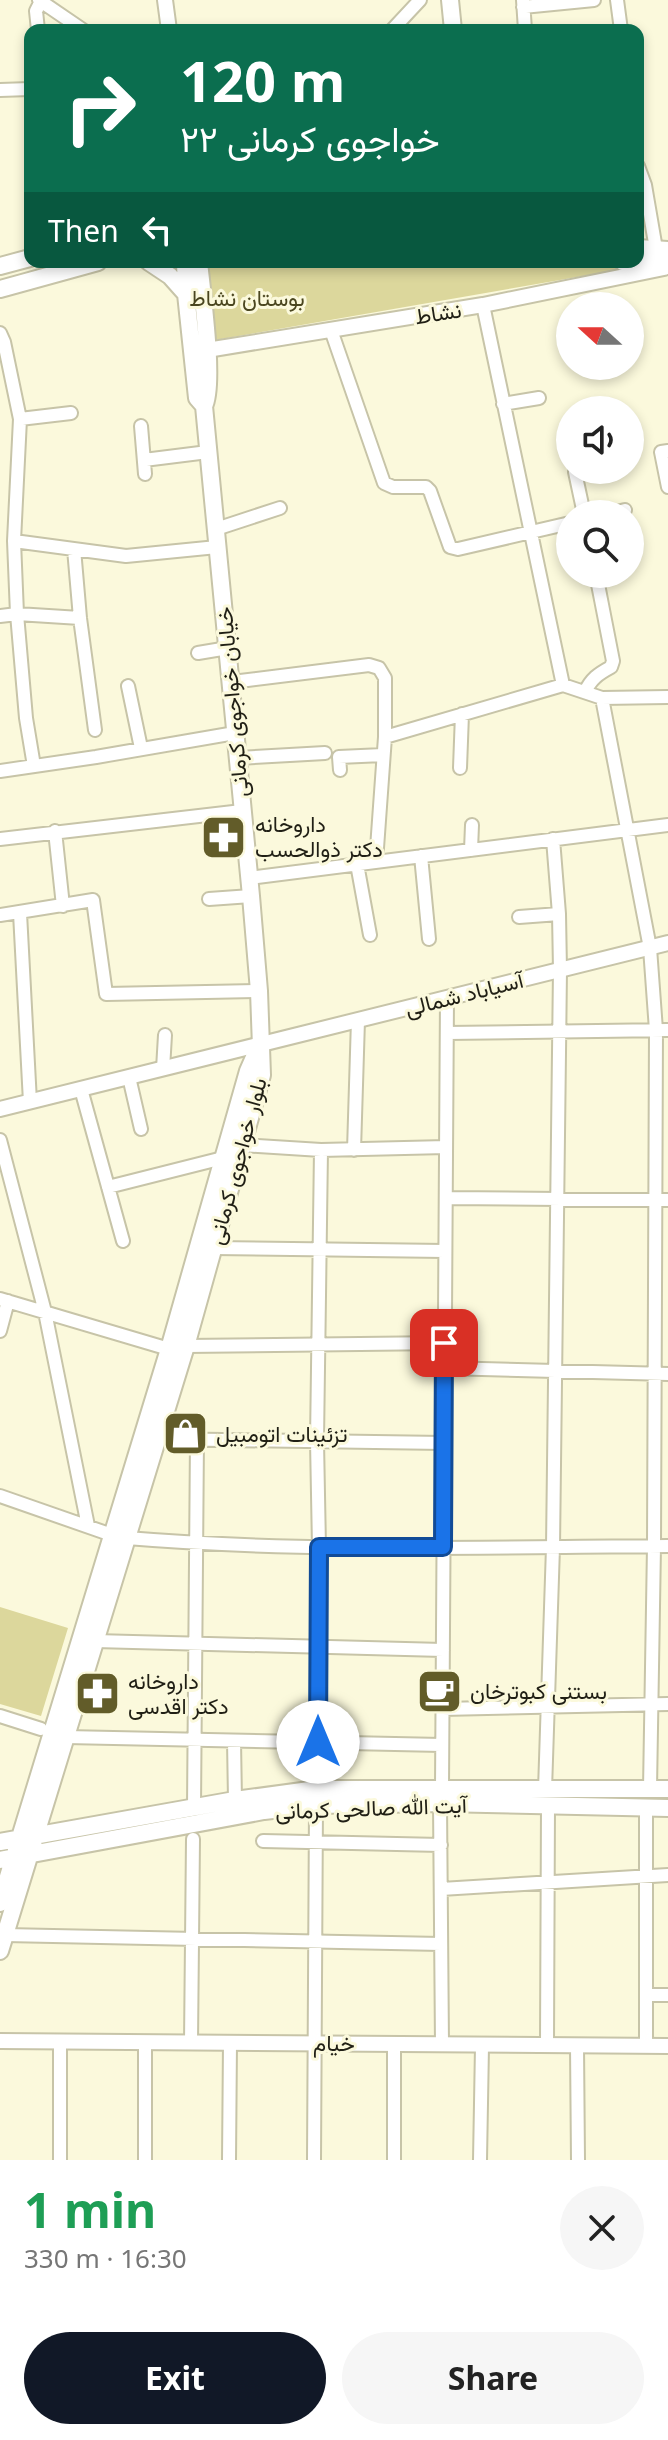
<!DOCTYPE html>
<meta charset="utf-8">
<style>
:root{--surface:#fff;--page:#f6f6f6;--text:#222;--muted:#767676;--accent:#111827}
body{margin:0;font-family:"Noto Sans",Vazirmatn,sans-serif;background:var(--page);color:var(--text);height:100vh;display:flex;flex-direction:column;font-size:30px;white-space:nowrap}
*{box-sizing:border-box;margin:0}
p{font-size:26px;color:var(--muted)}
.icon{flex:none;width:44px;height:44px;fill:none;stroke:currentColor;stroke-width:2;stroke-linecap:round;stroke-linejoin:round}
.map{position:relative;height:2160px;overflow:hidden}
.sheet{display:flex;flex-direction:column;background:var(--surface);flex:1}
.sheet>*{flex:none}
.hud{position:absolute;left:24px;top:24px;width:620px;height:244px;border-radius:16px;box-shadow:0 4px 12px #0003;background:#0b6e4f;color:#fff;overflow:hidden}
.needle{width:52px;rotate:291deg}
.controls{position:absolute;left:556px;top:292px;display:grid;gap:16px}
.controls a{display:grid;place-items:center;width:88px;height:88px;border-radius:50%;background:var(--surface);box-shadow:0 4px 12px #0003;font-size:40px}
.pin{position:absolute;display:grid;place-items:center;width:68px;height:68px;color:#fff;margin:-34px;border-radius:16px;box-shadow:0 4px 12px #0006}
.me{position:absolute;width:88px;margin:-44px;rotate:0deg;stroke-linejoin:round;filter:drop-shadow(0 0 6px #0008)}
.turn{display:flex;align-items:center;gap:28px;height:168px;padding:0 24px;font-size:36px}
.turn .icon{width:104px;height:104px;stroke-width:2.5}
.turn b{display:block;font-size:56px;line-height:68px}
.then{display:flex;align-items:center;height:76px;padding:0 24px;background:#0003;gap:16px;font-size:30px}
.round{display:grid;place-items:center;flex:none;width:84px;height:84px;border-radius:42px;background:var(--page)}
.headline{display:flex;align-items:center;justify-content:space-between;height:136px;padding:0 24px}
h1{font-size:48px;font-weight:700;line-height:60px;color:#1e9e55}
.primary-button{display:flex;gap:16px;margin-top:auto;padding:16px 24px}
.primary-button a{flex:1;height:92px;border-radius:48px;background:var(--accent);color:#fff;font-size:32px;font-weight:700;line-height:92px;text-align:center}
.primary-button a+a{background:var(--page);color:var(--text)}
.map>svg:first-child{display:block}
</style>
<div class="map">
<svg width="668" height="2160" viewBox="0 0 668 2160">
<rect width="100%" height="100%" fill="#fbf9dc"/>
<path fill="#dcd79c" d="M203 262H550L635 267 210 341Z
M0 1607 68 1628 41 1716 0 1704Z"/>
<g fill="none" stroke-linecap="round" stroke-linejoin="round">
<defs>
<path id="minor" d="M39 0 83 30
M523 0 525 30
M617 0 621 30
M523 7 594 0
M38 30 36 11 41 1
M392 30 420 0
M0 90 30 89
M638 166 645 185 656 249
M483 305 563 685
M331 330 384 483 393 487H426L430 491 450 547 458 549 570 523
M0 333 4 342 20 419 14 541 17 614 0 616
M503 404 539 398
M20 419 71 413
M141 426 145 474
M668 451 661 452 668 487
M144 460 208 452
M575 472 584 514
M609 514 625 510
M216 529 280 508
M14 541 126 556 217 547
M74 549 80 618 95 730
M198 653 228 648
M232 682 369 665 379 668 385 678V737L376 862
M128 686 141 748
M585 692C591 679 598 674 611 667L613 661 596 574
M602 698 650 948 656 1030 654 1546 650 1789
M385 737 563 685 602 698 668 697
M238 758 325 753
M34 766 26 718 17 614 80 618
M460 768 462 714
M340 770 339 757 383 755
M0 771 96 757 235 733
M55 831 63 906
M0 839 242 811
M471 850 472 825
M421 856 429 939
M357 864 370 935
M249 878 668 825
M209 899 251 896
M20 913 30 1102
M0 915 93 900 106 994 259 991
M519 917 559 914
M447 1033 668 1030
M163 1069 165 1035
M129 1077 141 1129
M81 1089 123 1241
M0 1140 45 1312 88 1526
M242 1145 321 1150 446 1147
M354 1150 358 1020
M108 1187 223 1158
M446 1198 668 1200
M213 1248 445 1251
M0 1299 169 1349
M0 1331 8 1301
M186 1346 444 1343
M444 1368 668 1374
M157 1439 444 1443
M0 1496 112 1535
M127 1538C306 1553 488 1547 668 1546
M95 1641 443 1650
M442 1709 668 1704
M0 1716 41 1729
M66 1737 442 1745
M234 1741 235 1800
M442 1788 447 998
M317 1789 319 1547 317 1441 321 1150
M545 1790 553 1547 560 970 559 914 553 839
M440 1803 442 2045
M194 1807 197 1439
M263 1841 441 1845
M441 1889 668 1875
M5 1935 441 1944
M647 1995H668
M191 2043 193 1839
M547 2044 548 1805
M577 2046 578 2160
M646 2046V1809
M60 2160V2041
M145 2160V2042
M229 2160 230 2043
M314 2160 316 1805
M394 2160V2044
M480 2160 482 2046"/>
<path id="tertiary" d="M165 0 169 30
M207 350 483 305 664 268
M0 1109 668 943
M0 2041 668 2046"/>
<path id="secondary" d="M450 0 453 30
M638 248 668 250
M149 262 170 276 186 294
M185 262 186 294 197 398 204 406
M623 262 668 266
M0 266 30 258
M0 289 98 262
M0 1842 235 1800 317 1789H668
M0 1860 264 1811 316 1805 440 1803 668 1808
M0 1903 169 1349 248 1071 259 1046
M0 1951 186 1346 262 1075 259 991 251 896 204 406C215 385 202 291 199 262"/>
</defs>
<use href="#minor" stroke="#c7c4a8" stroke-width="16"/>
<use href="#tertiary" stroke="#c7c4a8" stroke-width="18"/>
<use href="#secondary" stroke="#c7c4a8" stroke-width="20"/>
<use href="#minor" stroke="#fff" stroke-width="12"/>
<use href="#tertiary" stroke="#fff" stroke-width="14"/>
<use href="#secondary" stroke="#fff" stroke-width="16"/>
</g>
<g fill="none" stroke-linecap="round" stroke-linejoin="round">
<defs>
<path id="route" d="M318 1742 319 1547H443L444 1343"/>
</defs>
<use href="#route" stroke="#114b97" stroke-width="20"/>
<use href="#route" stroke="#1a73e8" stroke-width="14"/>
</g>
<defs>
<symbol id="pharmacy-square" viewBox="-11 -11 22 22"><rect x="-9" y="-9" width="18" height="18" rx="4" fill="#625c29" stroke="#fbf9dc"/><path d="M-2-6h4v4h4v4h-4v4h-4v-4h-4v-4h4Z" fill="#fff"/></symbol>
<symbol id="shop-square" viewBox="-11 -11 22 22"><rect x="-9" y="-9" width="18" height="18" rx="4" fill="#625c29" stroke="#fbf9dc"/><path d="M-5-2.5h2.3a2.7 3.5 0 0 1 5.4 0H5L5.5 6h-11ZM-1.5-2.5h3a1.5 2.3 0 0 0-3 0Z" fill="#fff"/></symbol>
<symbol id="cafe-square" viewBox="-11 -11 22 22"><rect x="-9" y="-9" width="18" height="18" rx="4" fill="#625c29" stroke="#fbf9dc"/><path d="M-5.5-4.5H6V0H3Q3 3.5 0 3.5H-2.5Q-5.5 3.5-5.5 0ZM3-3.2v2h1.7v-2ZM-6 4.5H4V6H-6Z" fill="#fff"/></symbol>
</defs>
<g fill-rule="evenodd">
<use href="#pharmacy-square" x="198" y="812" width="51" height="51"/>
<use href="#shop-square" x="160" y="1408" width="51" height="51"/>
<use href="#cafe-square" x="414" y="1666" width="51" height="51"/>
<use href="#pharmacy-square" x="72" y="1668" width="51" height="51"/>
</g>
<g text-anchor="middle" stroke-width="6" stroke-linejoin="round" paint-order="stroke">
<g font-size="22" fill="#4a461f" stroke="#fbf9dc">
<text x="247" y="306">بوستان نشاط</text>
</g>
<g font-size="22" fill="#201f15" stroke="#fbf9dc">
<text transform="translate(438 313) rotate(-9)" y="8">نشاط</text>
<text transform="translate(232 702) rotate(-95)" y="8">خیابان خواجوی کرمانی</text>
<text transform="translate(464 994) rotate(-14)" y="8">آسیاباد شمالی</text>
<text transform="translate(237 1161) rotate(-75)" y="8">بلوار خواجوی کرمانی</text>
<text transform="translate(371 1808) rotate(-2)" y="8">آیت الله صالحی کرمانی</text>
<text transform="translate(334 2043) rotate(1)" y="8">خیام</text>
</g>
<g font-size="22" fill="#201f15" stroke="#fbf9dc" text-anchor="start">
<text x="255" y="832">داروخانه<tspan x="255" dy="25">دکتر ذوالحسب</tspan></text>
<text x="216" y="1442">تزئینات اتومبیل</text>
<text x="128" y="1689">داروخانه<tspan x="128" dy="25">دکتر اقدسی</tspan></text>
<text x="470" y="1699">بستنی کبوترخان</text>
</g>
</g>
</svg>
<div class="controls">
<a><svg class="needle" viewBox="-14 -14 28 28"><path d="M0-13l5 13h-10z" fill="#e53935"/><path d="M0 13l5-13h-10z" fill="#767676"/></svg></a>
<a><svg class="icon" aria-label="sound" viewBox="0 0 24 24"><path d="M4 9h4l5-4v14l-5-4H4zM17 9q2 3 0 6"/></svg></a>
<a><svg class="icon" aria-label="search" viewBox="0 0 24 24"><circle cx="10" cy="10" r="6"/><path d="M15 15l6 6"/></svg></a>
</div>
<div class="pin" style="left:444px;top:1343px;background:#d93025"><svg class="icon" aria-label="arrive" viewBox="0 0 24 24"><path d="M6 21V4h12l-3 4 3 4H6"/></svg></div>
<svg class="me" style="left:318px;top:1742px" viewBox="-20 -20 40 40"><circle r="19" fill="#fff"/><path d="M0-13L10 11 0 6-10 11z" fill="#1a73e8"/></svg>
<div class="hud">
<div class="turn"><svg class="icon" aria-label="right" viewBox="0 0 24 24"><path d="M7 20v-9h11M14 6l5 5-5 5"/></svg><div><b>120 m</b>خواجوی کرمانی ۲۲</div></div>
<div class="then">Then<svg class="icon" aria-label="left" viewBox="0 0 24 24"><path d="M17 20v-9H6M10 6l-5 5 5 5"/></svg></div>
</div>
</div>
<section class="sheet">
<div class="headline"><div><h1>1 min</h1><p>330 m · 16:30</p></div><a class="round"><svg class="icon" aria-label="close" viewBox="0 0 24 24"><path d="M6 6l12 12M18 6L6 18"/></svg></a></div>
<div class="primary-button"><a>Exit</a><a>Share</a></div>
</section>
